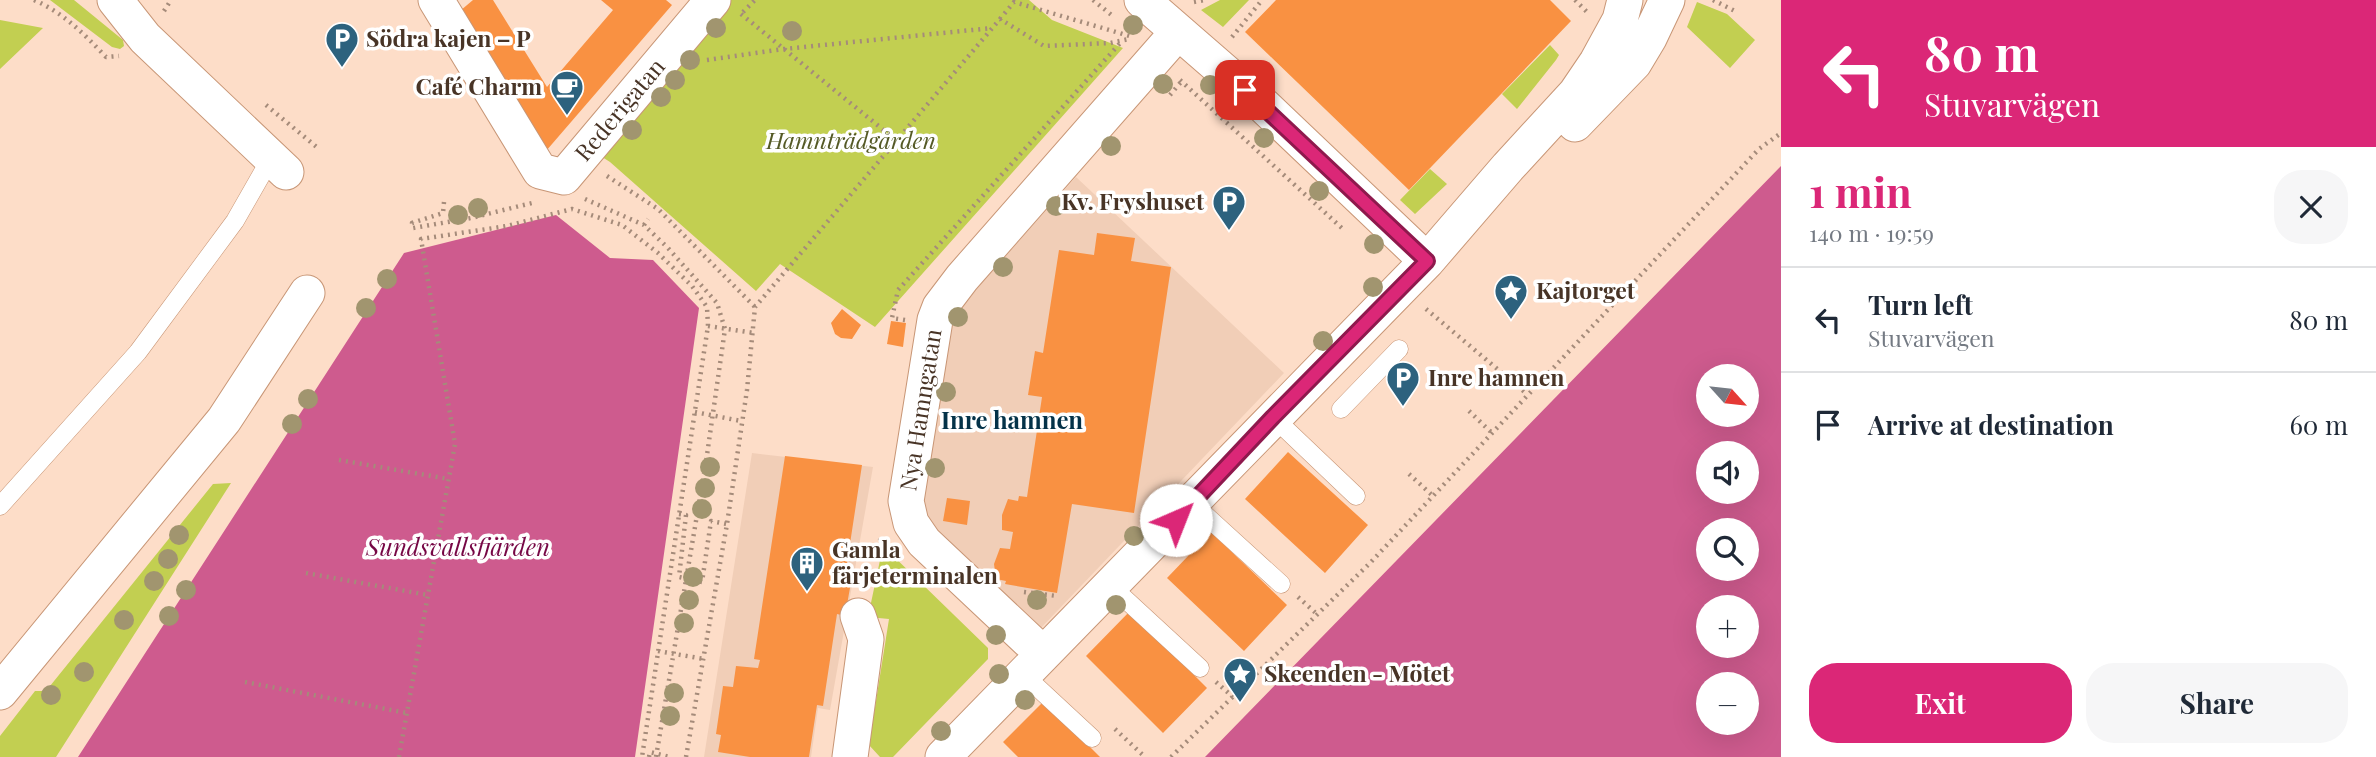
<!DOCTYPE html>
<meta charset="utf-8">
<style>
:root{--surface:#fff;--page:#f6f6f7;--text:#1f2937;--muted:#747a83;--line:#e0e1e3;--accent:#db2777}
body{margin:0;font-family:"Playfair Display",serif;background:var(--page);color:var(--text);height:100vh;display:flex;flex-direction:column;font-size:26px;white-space:nowrap}
*{box-sizing:border-box;margin:0}
p{font-size:23px;color:var(--muted)}
.icon{flex:none;width:38px;height:38px;fill:none;stroke:currentColor;stroke-width:2;stroke-linecap:round;stroke-linejoin:round}
.map{position:relative;flex:1;overflow:hidden}
.details{display:flex;flex-direction:column;background:var(--surface);width:595px}
.details>*{flex:none}
.top-card{background:#db2777;color:#fff;overflow:hidden}
.needle{width:46px;rotate:117deg}
.fabs{position:absolute;left:1696px;top:364px;display:grid;gap:14px}
.fabs a{display:grid;place-items:center;width:63px;height:63px;border-radius:50%;background:var(--surface);box-shadow:0 7px 28px #0002;font-size:35px}
.pin{position:absolute;display:grid;place-items:center;width:60px;height:60px;color:#fff;margin:-30px;border-radius:14px;box-shadow:0 4px 10px #0006}
.me{position:absolute;width:77px;margin:-38px;rotate:44deg;stroke-linejoin:round;filter:drop-shadow(0 0 5px #0008)}
.turn{display:flex;align-items:center;gap:24px;height:147px;padding:0 28px;font-size:32px}
.turn .icon{width:91px;height:91px;stroke-width:2.5}
.turn b{display:block;font-size:49px;line-height:60px}
.round{display:grid;place-items:center;flex:none;width:74px;height:74px;border-radius:28px;background:var(--page)}
.summary{display:flex;align-items:center;justify-content:space-between;height:119px;padding:0 28px}
h1{font-size:42px;font-weight:700;line-height:52px;color:var(--accent)}
.primary-button{display:flex;gap:14px;margin-top:auto;padding:14px 28px}
.primary-button a{flex:1;height:80px;border-radius:28px;background:var(--accent);color:#fff;font-size:28px;font-weight:700;line-height:80px;text-align:center}
.primary-button a+a{background:var(--page);color:var(--text)}
ul{padding:0;list-style:none}
li{display:flex;align-items:center;gap:21px;height:105px;padding:0 28px;border-top:2px solid var(--line)}
li div{flex:1}
li b{display:block;font-size:26px}
li em{font-style:normal}
main{display:flex;flex:1;min-height:0}
.map>svg:first-child{display:block}
</style>
<main>
<div class="map">
<svg width="1781" height="757" viewBox="0 0 1781 757">
<rect width="100%" height="100%" fill="#fdddc8"/>
<path fill="#f1ceb7" d="M1076 177 1284 373 1040 629 921 520 953 315Z
M752 453 873 467 830 710 818 708 811 757H704Z"/>
<path fill="#c2cf51" d="M50 0H74L123 40 124 46 120 49 112 47Z
M729 0H1029L1052 20 1123 48 875 327 780 264 756 291 610 162 599 155Z
M1220 0H1249L1223 27 1201 10Z
M1697 2 1727 14 1755 40 1730 68 1687 27Z
M0 20 43 28 0 69Z
M1550 45 1559 55 1556 60 1517 109 1502 94Z
M1430 169 1447 184 1415 214 1400 200Z
M231 483 56 757H0V736L35 691H46L213 484Z
M883 546 988 648V659L893 757H880L869 745 889 619 868 617Z"/>
<path fill="#ce5b8e" fill-rule="evenodd" d="M1781 166V757H1205ZM1708 376H1746V415H1708ZM1708 453H1746V492H1708ZM1746 530V569H1708V530ZM1708 607H1746V646H1708ZM1708 684H1746V723H1708Z
M556 215 610 258 653 260 699 308 635 757H78L404 253Z"/>
<path fill="#f99142" d="M473 0H493L547 87 613 10 601 0H666L672 5 546 151 454 16Z
M1276 0H1550L1571 21 1409 190 1245 32Z
M1097 233 1135 238 1131 261 1171 267 1134 513 1072 504 1057 593 1005 584 1006 581 996 579 994 564 1000 548 1010 549 1013 532 1002 530V515L1008 499 1018 501 1019 496 1027 497 1042 397 1028 395 1035 351 1043 353 1059 250 1094 255Z
M842 309 861 325 852 339 841 338 835 334 831 323Z
M891 321 906 323 903 347 887 344Z
M1288 452 1368 525 1325 573 1245 499Z
M785 456 862 465 846 570 853 571 845 616 837 614 823 706 817 705 809 757H750L718 752 721 735 716 734 723 686 733 687 736 666 758 668 760 660 754 659Z
M947 498 970 501 967 525 943 521Z
M1211 532 1287 605 1244 651 1167 578Z
M1130 611 1207 688 1163 733 1086 656Z
M1044 701 1100 757H1018L1003 742Z"/>
<g fill="none" stroke-linecap="round" stroke-linejoin="round">
<defs>
<path id="service" d="M1341 409 1399 349
M1273 417 1356 496
M1192 503 1281 584
M0 506 138 352 235 221 271 158
M1111 586 1200 668
M1023 674 1092 738"/>
<path id="minor" d="M115 0 145 38 286 172
M436 0 540 171 564 177 713 0
M1142 0 1264 106 1427 261
M1575 124 1634 63 1649 38 1667 0
M1043 654 924 542 911 523 906 501 935 320 940 307 962 278 1178 32
M0 692 224 420 307 293
M850 757 866 639 858 616
M943 757 1427 261 1508 167 1576 93 1597 62 1620 20 1625 0"/>
</defs>
<use href="#service" stroke="#c89676" stroke-width="19"/>
<use href="#minor" stroke="#c89676" stroke-width="37"/>
<path stroke="#a58b7a" stroke-width="4.5" stroke-dasharray="2 5" stroke-linecap="butt" d="M34 0C64 13 84 34 106 57L119 56
M1093 0 1114 17
M1575 0 1587 12
M1713 0 1735 11
M1194 2 1205 0
M164 11 171 0
M743 12 755 0
M741 14 897 141
M1000 19 1014 2 1133 37
M1232 37 1262 0
M707 60 784 49 992 28
M1180 80 1344 230
M1170 95 1181 82
M266 105 319 149
M607 176 658 209 755 307
M585 199 644 225 668 248 717 303 725 329 706 462 656 757
M444 202 443 213 412 223 413 228 471 218 532 203
M644 225 648 219
M1426 309 1527 394
M905 320 892 318 898 290 1122 41
M708 326 754 333
M1469 411 1492 433
M695 412 741 421
M339 460 449 479
M1409 474 1433 496
M679 514 686 515 679 577 702 582 711 521 727 524
M306 573 428 595
M863 586 868 558 881 539
M1024 592 1057 596
M1298 597 1318 615
M658 651 704 659
M245 682 407 713
M1216 682 1233 697
M1115 729 1145 757
M399 757 455 444 421 239 507 226 572 209 622 225 658 253 692 286 707 307 708 326 642 757
M649 757 650 752 670 757
M686 757 727 524 747 390 755 307 1000 19 1044 46 1110 43 1129 39
M1171 757 1371 562 1759 149 1781 133"/>
<use href="#service" stroke="#fff" stroke-width="18"/>
<use href="#minor" stroke="#fff" stroke-width="35"/>
</g>
<g fill="#a1956f">
<circle cx="1133" cy="25" r="10"/>
<circle cx="716" cy="28" r="10"/>
<circle cx="792" cy="31" r="10"/>
<circle cx="690" cy="60" r="10"/>
<circle cx="675" cy="80" r="10"/>
<circle cx="1163" cy="84" r="10"/>
<circle cx="1210" cy="85" r="10"/>
<circle cx="661" cy="97" r="10"/>
<circle cx="632" cy="130" r="10"/>
<circle cx="1264" cy="138" r="10"/>
<circle cx="1111" cy="146" r="10"/>
<circle cx="1319" cy="191" r="10"/>
<circle cx="1056" cy="206" r="10"/>
<circle cx="478" cy="208" r="10"/>
<circle cx="458" cy="215" r="10"/>
<circle cx="1374" cy="244" r="10"/>
<circle cx="1003" cy="267" r="10"/>
<circle cx="387" cy="279" r="10"/>
<circle cx="1373" cy="287" r="10"/>
<circle cx="366" cy="308" r="10"/>
<circle cx="958" cy="317" r="10"/>
<circle cx="1323" cy="341" r="10"/>
<circle cx="946" cy="392" r="10"/>
<circle cx="308" cy="399" r="10"/>
<circle cx="292" cy="424" r="10"/>
<circle cx="710" cy="467" r="10"/>
<circle cx="935" cy="468" r="10"/>
<circle cx="705" cy="488" r="10"/>
<circle cx="702" cy="509" r="10"/>
<circle cx="179" cy="535" r="10"/>
<circle cx="1134" cy="536" r="10"/>
<circle cx="168" cy="559" r="10"/>
<circle cx="693" cy="577" r="10"/>
<circle cx="154" cy="581" r="10"/>
<circle cx="186" cy="590" r="10"/>
<circle cx="689" cy="600" r="10"/>
<circle cx="1037" cy="600" r="10"/>
<circle cx="1116" cy="605" r="10"/>
<circle cx="169" cy="616" r="10"/>
<circle cx="124" cy="620" r="10"/>
<circle cx="684" cy="623" r="10"/>
<circle cx="996" cy="635" r="10"/>
<circle cx="84" cy="672" r="10"/>
<circle cx="999" cy="674" r="10"/>
<circle cx="674" cy="693" r="10"/>
<circle cx="51" cy="695" r="10"/>
<circle cx="1025" cy="700" r="10"/>
<circle cx="670" cy="716" r="10"/>
<circle cx="941" cy="731" r="10"/>
</g>
<g fill="none" stroke-linecap="round" stroke-linejoin="round">
<defs>
<path id="route" d="M1176 520 1273 417 1427 261 1245 90"/>
</defs>
<use href="#route" stroke="#8e194d" stroke-width="18"/>
<use href="#route" stroke="#db2777" stroke-width="12"/>
</g>
<defs>
<symbol id="parking-pin" viewBox="-11 -11 22 30"><path d="M0 17L-7.5 6A9.5 9.5 0 1 1 7.5 6Z" fill="#2d627e" stroke="#fff"/><path d="M-3.5-5.5H1a3.5 3.5 0 0 1 0 7H-1V5.5H-3.5ZM-1-3.4V-.6H.8a1.4 1.4 0 0 0 0-2.8Z" fill="#fff"/></symbol>
<symbol id="cafe-pin" viewBox="-11 -11 22 30"><path d="M0 17L-7.5 6A9.5 9.5 0 1 1 7.5 6Z" fill="#2d627e" stroke="#fff"/><path d="M-5.5-4.5H6V0H3Q3 3.5 0 3.5H-2.5Q-5.5 3.5-5.5 0ZM3-3.2v2h1.7v-2ZM-6 4.5H4V6H-6Z" fill="#fff"/></symbol>
<symbol id="sight-pin" viewBox="-11 -11 22 30"><path d="M0 17L-7.5 6A9.5 9.5 0 1 1 7.5 6Z" fill="#2d627e" stroke="#fff"/><path d="M0-6L1.8-2.2L6-1.7L2.9 1.2L3.7 5.4L0 3.3L-3.7 5.4L-2.9 1.2L-6-1.7L-1.8-2.2Z" fill="#fff"/></symbol>
<symbol id="building-pin" viewBox="-11 -11 22 30"><path d="M0 17L-7.5 6A9.5 9.5 0 1 1 7.5 6Z" fill="#2d627e" stroke="#fff"/><path d="M-4-6H4V6H1V3H-1V6H-4ZM-2.5-4.3h1.7v1.8h-1.7ZM.8-4.3h1.7v1.8H.8ZM-2.5-1h1.7V.8h-1.7ZM.8-1h1.7V.8H.8Z" fill="#fff"/></symbol>
</defs>
<g fill-rule="evenodd">
<use href="#parking-pin" x="323" y="20" width="38" height="52"/>
<use href="#cafe-pin" x="548" y="68" width="38" height="52"/>
<use href="#parking-pin" x="1210" y="183" width="38" height="52"/>
<use href="#sight-pin" x="1492" y="272" width="38" height="52"/>
<use href="#parking-pin" x="1384" y="359" width="38" height="52"/>
<use href="#building-pin" x="788" y="544" width="38" height="52"/>
<use href="#sight-pin" x="1221" y="655" width="38" height="52"/>
</g>
<g text-anchor="middle" stroke-width="7" stroke-linejoin="round" paint-order="stroke">
<g font-size="23" font-weight="bold" fill="#483426" stroke="#fff" text-anchor="start">
<text x="366" y="47">Södra kajen – P</text>
<text x="542" y="95" text-anchor="end">Café Charm</text>
<text x="1204" y="210" text-anchor="end">Kv. Fryshuset</text>
<text x="1536" y="299">Kajtorget</text>
<text x="1428" y="386">Inre hamnen</text>
<text x="832" y="558">Gamla<tspan x="832" dy="26">färjeterminalen</tspan></text>
<text x="1264" y="682">Skeenden - Mötet</text>
</g>
<g font-size="23" fill="#483426" stroke="#fff">
<text transform="translate(620 110) rotate(-50)" y="8">Rederigatan</text>
<text transform="translate(921 410) rotate(-81)" y="8">Nya Hamngatan</text>
</g>
<g font-size="23" font-style="italic" fill="#555a26" stroke="#fff">
<text x="851" y="149">Hamnträdgården</text>
</g>
<g font-size="24" font-weight="bold" fill="#043248" stroke="#fff">
<text x="1012" y="429">Inre hamnen</text>
</g>
<g font-size="24" font-style="italic" fill="#760745" stroke="#fff">
<text x="458" y="556">Sundsvallsfjärden</text>
</g>
</g>
</svg>
<div class="fabs">
<a><svg class="needle" viewBox="-14 -14 28 28"><path d="M0-13l5 13h-10z" fill="#e53935"/><path d="M0 13l5-13h-10z" fill="#747a83"/></svg></a>
<a><svg class="icon" aria-label="sound" viewBox="0 0 24 24"><path d="M4 9h4l5-4v14l-5-4H4zM17 9q2 3 0 6"/></svg></a>
<a><svg class="icon" aria-label="search" viewBox="0 0 24 24"><circle cx="10" cy="10" r="6"/><path d="M15 15l6 6"/></svg></a>
<a>+</a>
<a>−</a>
</div>
<div class="pin" style="left:1245px;top:90px;background:#d93025"><svg class="icon" aria-label="arrive" viewBox="0 0 24 24"><path d="M6 21V4h12l-3 4 3 4H6"/></svg></div>
<svg class="me" style="left:1176px;top:520px" viewBox="-20 -20 40 40"><circle r="19" fill="#fff"/><path d="M0-13L10 11 0 6-10 11z" fill="#db2777"/></svg>
</div>
<section class="details">
<div class="top-card">
<div class="turn"><svg class="icon" aria-label="left" viewBox="0 0 24 24"><path d="M17 20v-9H6M10 6l-5 5 5 5"/></svg><div><b>80 m</b>Stuvarvägen</div></div>
</div>
<div class="summary"><div><h1>1 min</h1><p>140 m · 19:59</p></div><a class="round"><svg class="icon" aria-label="close" viewBox="0 0 24 24"><path d="M6 6l12 12M18 6L6 18"/></svg></a></div>
<ul>
<li><svg class="icon" aria-label="left" viewBox="0 0 24 24"><path d="M17 20v-9H6M10 6l-5 5 5 5"/></svg><div><b>Turn left</b><p>Stuvarvägen</p></div><em>80 m</em></li>
<li><svg class="icon" aria-label="arrive" viewBox="0 0 24 24"><path d="M6 21V4h12l-3 4 3 4H6"/></svg><div><b>Arrive at destination</b></div><em>60 m</em></li>
</ul>
<div class="primary-button"><a>Exit</a><a>Share</a></div>
</section>
</main>
